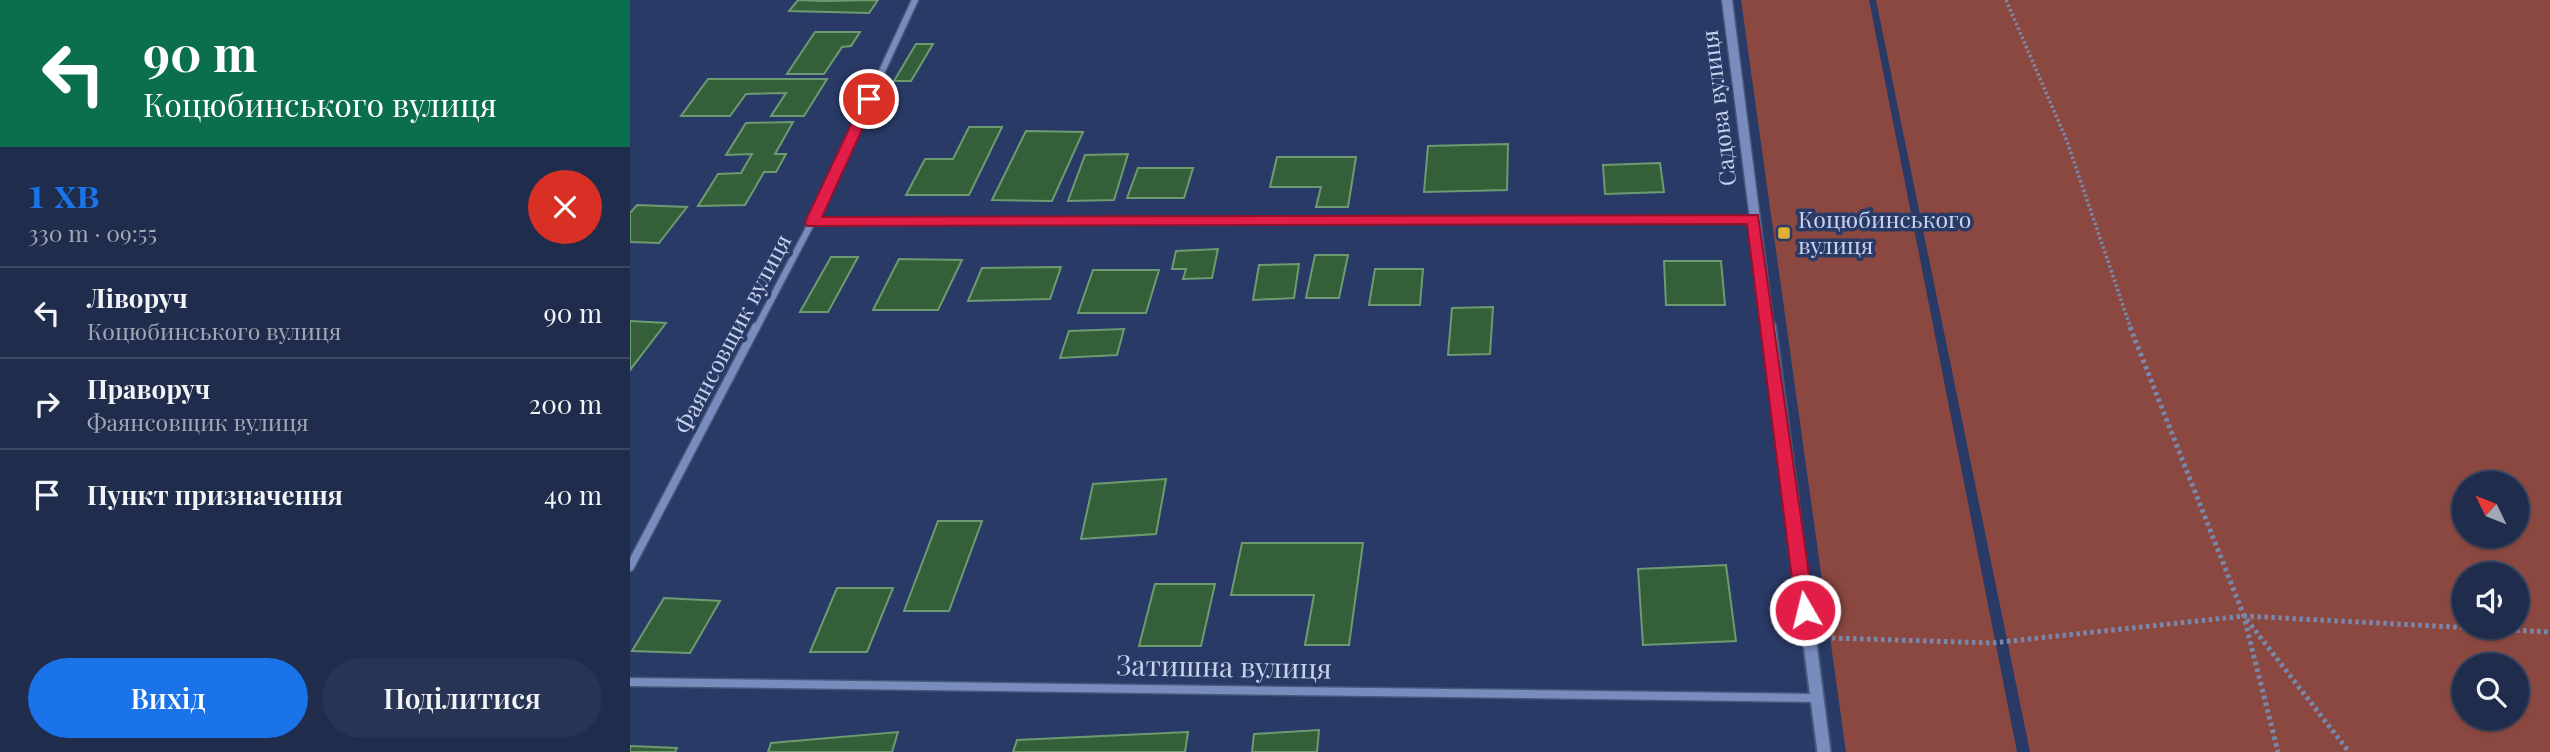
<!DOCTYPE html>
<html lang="uk">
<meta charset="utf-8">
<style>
:root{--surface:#202c4c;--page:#283453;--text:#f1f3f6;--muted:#a2a7b5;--line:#3d4864;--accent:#1a73e8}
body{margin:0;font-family:"Playfair Display",serif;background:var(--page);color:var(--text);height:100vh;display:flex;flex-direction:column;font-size:26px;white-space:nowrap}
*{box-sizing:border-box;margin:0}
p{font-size:23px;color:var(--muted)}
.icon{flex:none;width:38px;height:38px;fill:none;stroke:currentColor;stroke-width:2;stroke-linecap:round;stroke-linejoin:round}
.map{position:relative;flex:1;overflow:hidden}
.panel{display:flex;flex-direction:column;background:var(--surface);width:630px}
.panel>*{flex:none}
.guide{background:#0b6e4f;color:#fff;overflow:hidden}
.needle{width:46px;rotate:313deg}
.fabs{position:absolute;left:1822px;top:471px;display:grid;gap:14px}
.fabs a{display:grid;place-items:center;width:77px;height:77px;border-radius:50%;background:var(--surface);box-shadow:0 2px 5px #0004,0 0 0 2px var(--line);font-size:35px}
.pin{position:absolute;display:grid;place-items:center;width:60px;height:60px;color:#fff;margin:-30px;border:4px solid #fff;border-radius:50%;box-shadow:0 2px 7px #0007}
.me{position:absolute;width:77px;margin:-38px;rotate:352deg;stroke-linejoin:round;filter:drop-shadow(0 0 5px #0008)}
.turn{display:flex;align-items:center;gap:24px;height:147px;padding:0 28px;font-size:32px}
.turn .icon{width:91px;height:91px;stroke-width:2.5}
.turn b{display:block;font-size:49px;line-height:60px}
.round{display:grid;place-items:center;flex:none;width:74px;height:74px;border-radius:37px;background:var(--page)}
.summary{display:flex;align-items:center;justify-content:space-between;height:119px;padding:0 28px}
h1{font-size:42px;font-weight:600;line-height:52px;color:var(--accent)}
.primary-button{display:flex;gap:14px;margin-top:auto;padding:14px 28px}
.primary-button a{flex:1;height:80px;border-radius:42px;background:var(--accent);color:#fff;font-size:28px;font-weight:600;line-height:80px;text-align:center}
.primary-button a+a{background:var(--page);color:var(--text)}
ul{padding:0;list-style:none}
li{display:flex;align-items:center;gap:21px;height:91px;padding:0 28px;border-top:2px solid var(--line)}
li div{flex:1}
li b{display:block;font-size:26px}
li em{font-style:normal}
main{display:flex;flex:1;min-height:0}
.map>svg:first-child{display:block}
</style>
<main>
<section class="panel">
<div class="guide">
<div class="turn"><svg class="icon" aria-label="left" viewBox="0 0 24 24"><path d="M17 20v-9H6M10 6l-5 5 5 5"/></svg><div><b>90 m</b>Коцюбинського вулиця</div></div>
</div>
<div class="summary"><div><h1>1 хв</h1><p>330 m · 09:55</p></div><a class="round" style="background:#d93025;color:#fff"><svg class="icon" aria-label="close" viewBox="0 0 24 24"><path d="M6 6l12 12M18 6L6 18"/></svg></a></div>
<ul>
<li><svg class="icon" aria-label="left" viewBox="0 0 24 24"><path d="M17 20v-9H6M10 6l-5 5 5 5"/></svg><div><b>Ліворуч</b><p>Коцюбинського вулиця</p></div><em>90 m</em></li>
<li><svg class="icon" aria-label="right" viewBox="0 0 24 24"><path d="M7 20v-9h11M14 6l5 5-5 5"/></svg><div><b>Праворуч</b><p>Фаянсовщик вулиця</p></div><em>200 m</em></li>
<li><svg class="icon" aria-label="arrive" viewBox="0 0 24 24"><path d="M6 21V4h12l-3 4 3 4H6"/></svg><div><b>Пункт призначення</b></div><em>40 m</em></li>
</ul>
<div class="primary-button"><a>Вихід</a><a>Поділитися</a></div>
</section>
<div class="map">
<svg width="1920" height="752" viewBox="0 0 1920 752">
<rect width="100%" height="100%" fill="#2a3a66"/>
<path fill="#8a4841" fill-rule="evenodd" d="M1111 0H1239L1387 752H1216Z
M1246 0H1920V752H1400ZM1886 483V536H1834V483ZM1886 574V626H1834V574ZM1886 665V718H1834V665Z"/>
<path fill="#345f39" stroke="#6d9b71" stroke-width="2" d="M168 0 194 1 248 0 239 13 159 11Z
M185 32H230L221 46 212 47 194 74H157Z
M286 44H303L281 81H264Z
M78 79H197L174 116H141L156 93 116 94 100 116H51Z
M163 122 145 154H156L146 172H134L115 205 68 206 88 174 111 173 122 154 96 155 116 123Z
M339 127H372L339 195H276L295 159H323Z
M396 131 453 132 422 201 362 200Z
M878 144 877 190 794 192 798 146Z
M498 154 484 200 438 201 455 155Z
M647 157H726L718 207H686L691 187H640Z
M1030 163 1034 192 975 194 973 165Z
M508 168H563L554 198H497Z
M7 205 57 207 29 243 0 242V213Z
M588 249 582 278 553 279 556 269H542L546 251Z
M685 255H718L709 298H676Z
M201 257H228L198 312H170Z
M269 259 332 260 308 310H243Z
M1034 261H1091L1095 305H1036Z
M669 264 664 298 623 300 629 265Z
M431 267 420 299 338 301 352 268Z
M745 269H793L790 305H739Z
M463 270H529L516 313H448Z
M863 307 860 354 818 355 822 308Z
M0 321 36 323 0 370Z
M494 329 487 355 430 358 439 331Z
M536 479 526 534 451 539 463 484Z
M308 521H352L319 611H274Z
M612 543H733L719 645H675L684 595H601Z
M1096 565 1106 641 1013 645 1008 569Z
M525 584H585L571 646H509Z
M207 588H263L237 652H180Z
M34 598 90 601 60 653 2 651Z
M689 730 687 752H622L624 734Z
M268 732 262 752H138L141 743Z
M558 732 555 752H383L387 740Z
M0 746 47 748 45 752H0Z"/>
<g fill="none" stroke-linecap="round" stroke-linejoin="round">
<defs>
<path id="minor-far1" d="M182 222 1123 219
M126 329 182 222 285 0"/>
<path id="minor" d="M0 567 126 327
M0 682 1187 698"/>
<path id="tertiary-far1" d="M1097 0 1139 329"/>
<path id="tertiary" d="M1139 327 1194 752"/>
</defs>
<use href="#minor-far1" stroke="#48567a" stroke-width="9"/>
<use href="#minor" stroke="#48567a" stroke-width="11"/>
<use href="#tertiary-far1" stroke="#48567a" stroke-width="13"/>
<use href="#tertiary" stroke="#48567a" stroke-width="17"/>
<path stroke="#7987aa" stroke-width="3.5" stroke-dasharray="2.5 2.5" stroke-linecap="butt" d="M1376 0 1437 141 1501 329"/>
<path stroke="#7987aa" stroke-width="5" stroke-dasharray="3.5 3.5" stroke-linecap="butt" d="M1500 327 1614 616 1719 752
M1615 621 1648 752
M1202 638 1362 643 1614 616 1920 632"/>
<use href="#minor-far1" stroke="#788cbe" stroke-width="6"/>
<use href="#minor" stroke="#788cbe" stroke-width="8"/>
<use href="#tertiary-far1" stroke="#788cbe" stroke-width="10"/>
<use href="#tertiary" stroke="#788cbe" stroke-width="13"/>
</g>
<path fill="#e11d48" stroke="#92132f" stroke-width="2" d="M239 94 246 99 192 217 1128 215 1184 610 1182 616 1175 618 1169 616 1166 610 1117 224 177 226 175 222 233 99Z"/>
<rect fill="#dfb034" stroke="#2a3a66" stroke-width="2.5" x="1147" y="226" width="14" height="14" rx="3.5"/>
<g text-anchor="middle" stroke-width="7" stroke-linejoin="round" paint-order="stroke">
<g font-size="23" fill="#c7d3ed" stroke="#2a3a66">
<text transform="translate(1089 108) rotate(-97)" y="8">Садова вулиця</text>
<text transform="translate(103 334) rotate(-62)" y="8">Фаянсовщик вулиця</text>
</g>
<g font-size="23" fill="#c7d3ed" stroke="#2a3a66" text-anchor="start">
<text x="1168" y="228">Коцюбинського<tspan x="1168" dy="26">вулиця</tspan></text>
</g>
<g font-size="28" fill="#c7d3ed" stroke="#2a3a66">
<text transform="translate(594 667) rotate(1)" y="10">Затишна вулиця</text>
</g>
</g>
</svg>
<div class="fabs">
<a><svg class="needle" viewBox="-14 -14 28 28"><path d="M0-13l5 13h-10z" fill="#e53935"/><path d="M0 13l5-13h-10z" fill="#a2a7b5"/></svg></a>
<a><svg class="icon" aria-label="sound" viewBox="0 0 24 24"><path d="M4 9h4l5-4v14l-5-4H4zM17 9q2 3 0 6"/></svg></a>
<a><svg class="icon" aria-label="search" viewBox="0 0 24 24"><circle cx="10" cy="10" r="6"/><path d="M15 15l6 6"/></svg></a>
</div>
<div class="pin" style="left:239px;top:99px;background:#d93025"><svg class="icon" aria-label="arrive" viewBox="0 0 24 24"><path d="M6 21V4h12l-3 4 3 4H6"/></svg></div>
<svg class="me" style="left:1175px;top:610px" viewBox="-20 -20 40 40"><circle r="17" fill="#e11d48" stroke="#fff" stroke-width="3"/><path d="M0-11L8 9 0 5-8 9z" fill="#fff"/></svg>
</div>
</main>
